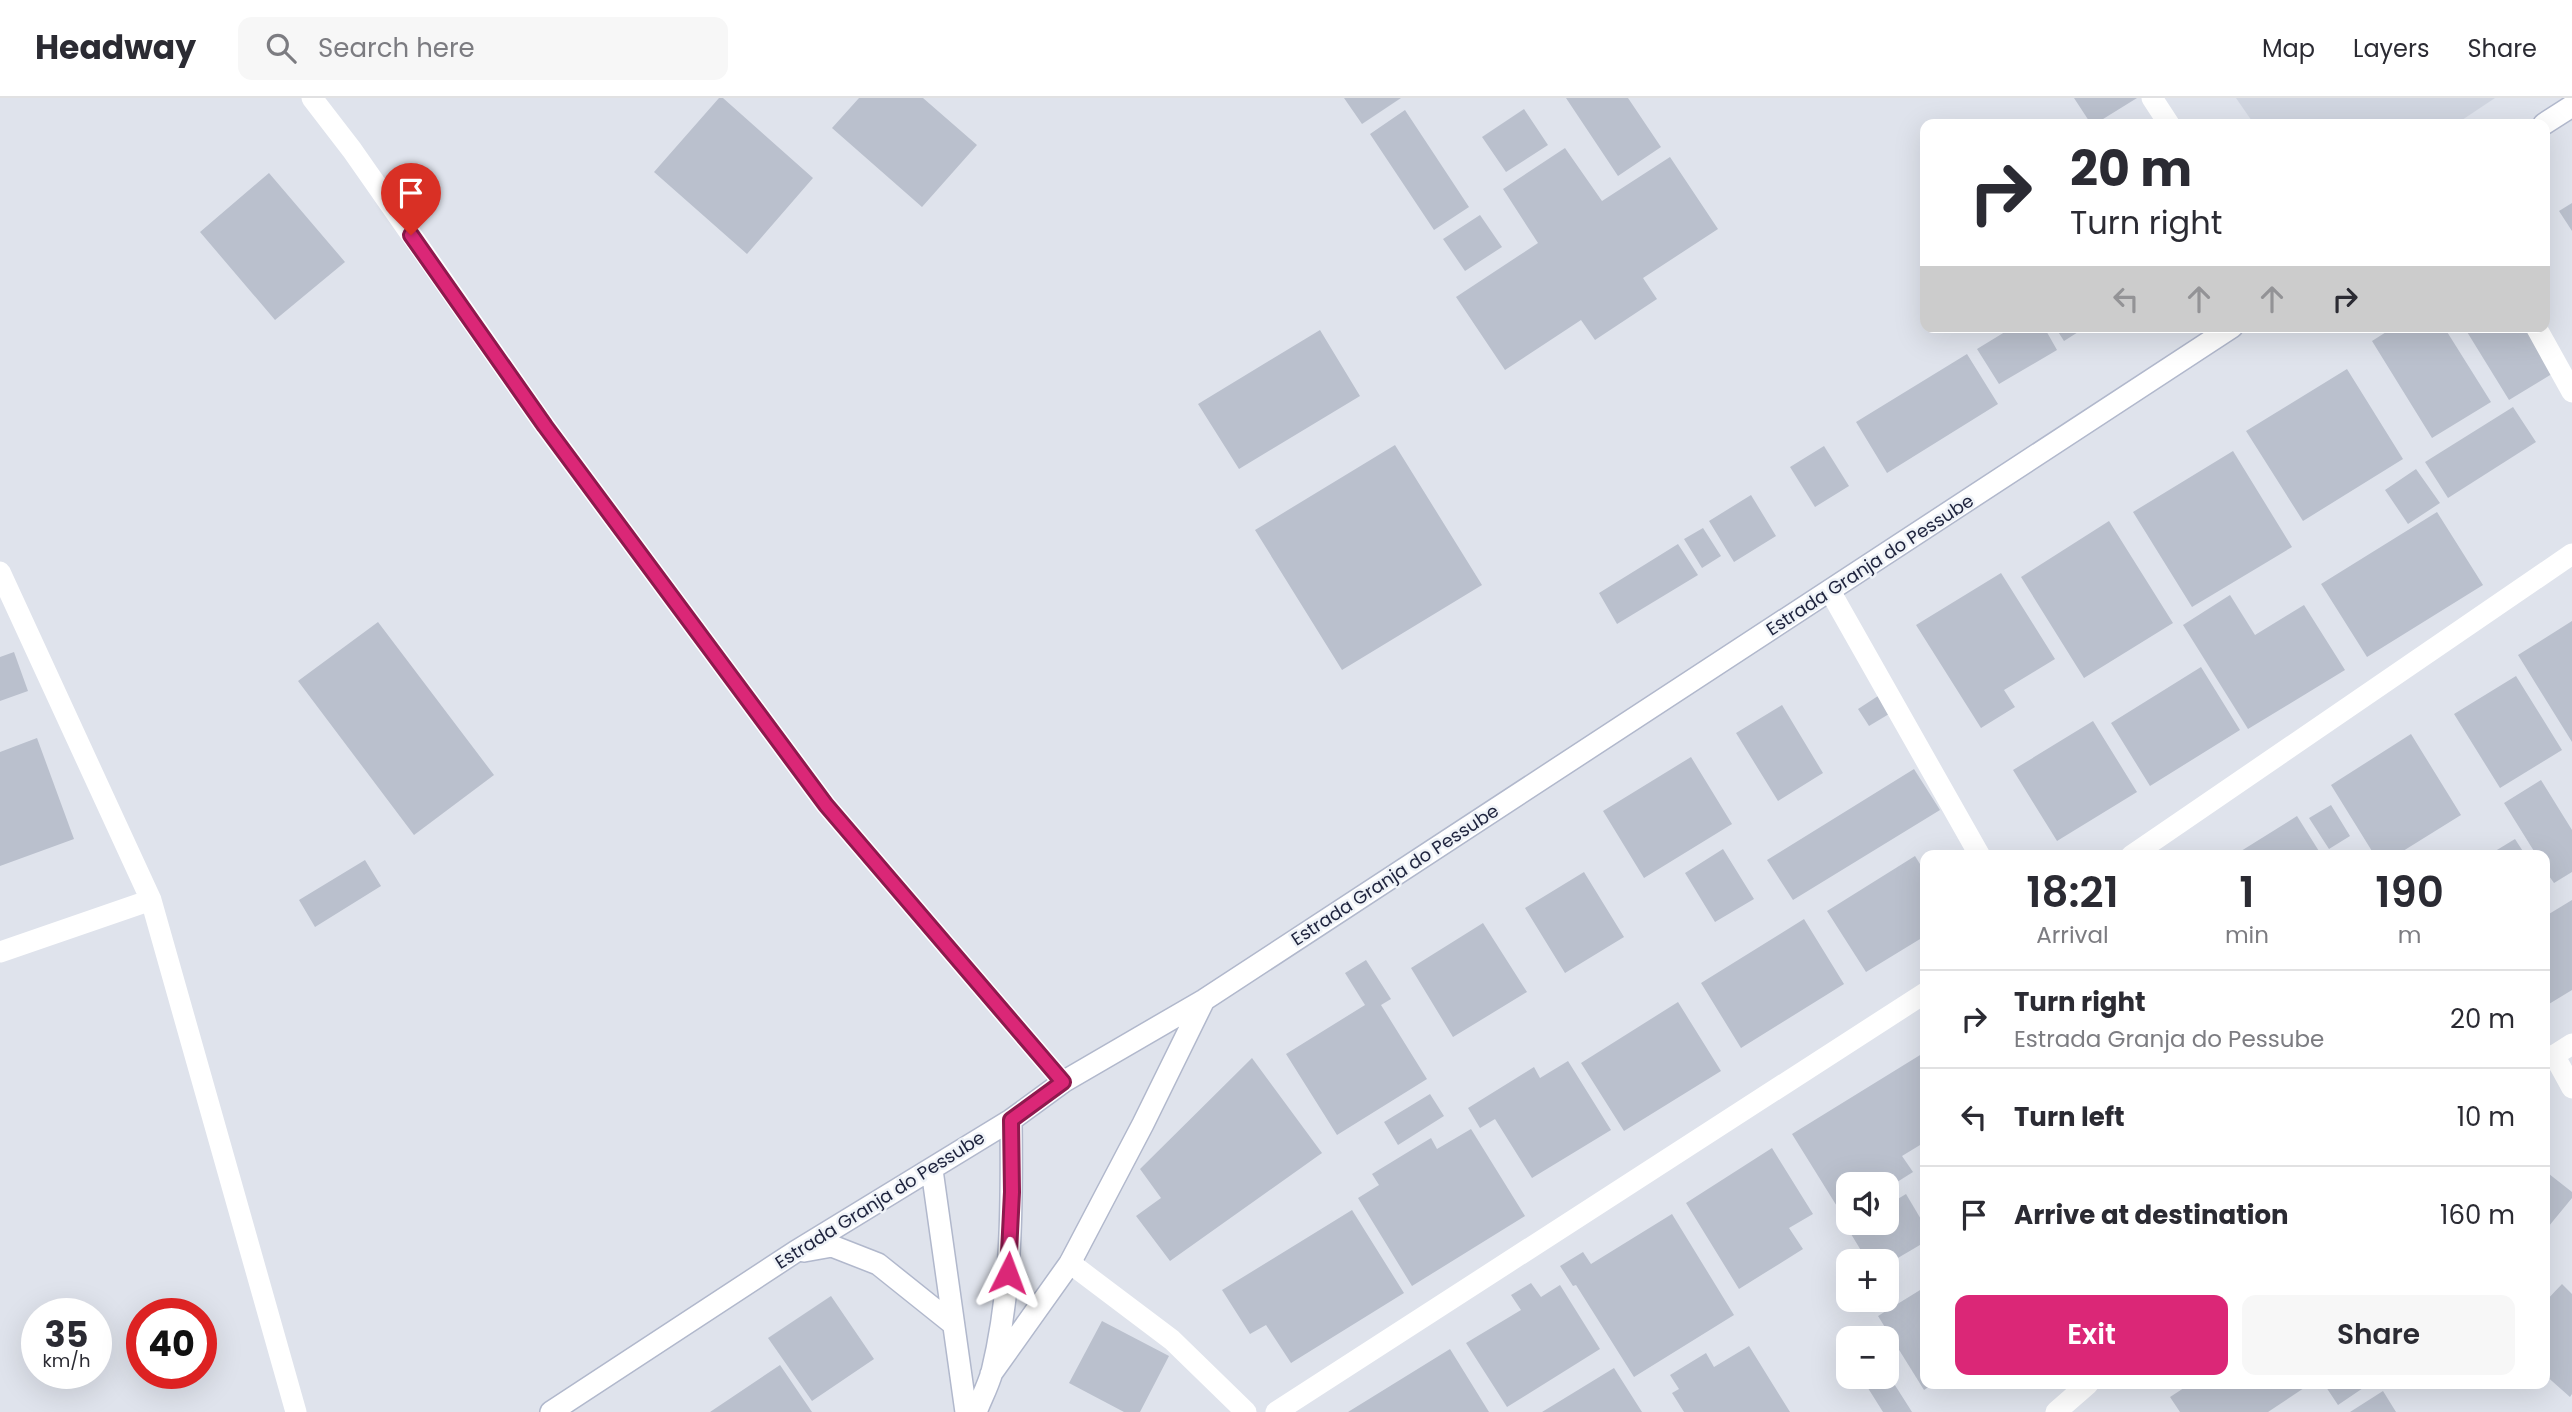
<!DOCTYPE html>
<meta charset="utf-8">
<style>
:root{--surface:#fff;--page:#f7f7f7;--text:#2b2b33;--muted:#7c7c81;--line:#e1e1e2;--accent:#db2777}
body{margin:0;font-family:Poppins,sans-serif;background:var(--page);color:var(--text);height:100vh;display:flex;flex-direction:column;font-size:26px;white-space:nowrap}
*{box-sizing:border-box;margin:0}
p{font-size:23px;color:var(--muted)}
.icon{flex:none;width:38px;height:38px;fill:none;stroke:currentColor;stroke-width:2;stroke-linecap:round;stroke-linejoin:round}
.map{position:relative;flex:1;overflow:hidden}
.side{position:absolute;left:1920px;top:752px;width:630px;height:539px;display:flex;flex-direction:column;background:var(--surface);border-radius:14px;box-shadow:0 7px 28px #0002}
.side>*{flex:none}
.top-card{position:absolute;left:1920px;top:21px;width:630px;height:214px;border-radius:14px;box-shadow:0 7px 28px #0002;background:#fff;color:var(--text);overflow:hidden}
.tools{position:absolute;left:1836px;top:1074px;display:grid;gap:14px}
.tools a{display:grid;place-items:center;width:63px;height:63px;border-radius:14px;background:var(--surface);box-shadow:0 7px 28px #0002;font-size:35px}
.speed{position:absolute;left:21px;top:1200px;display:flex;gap:14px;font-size:35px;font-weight:700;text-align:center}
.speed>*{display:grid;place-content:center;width:91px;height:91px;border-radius:50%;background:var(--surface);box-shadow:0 7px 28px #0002;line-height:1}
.speed small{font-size:18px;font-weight:400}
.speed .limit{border:10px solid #d22;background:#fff;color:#111}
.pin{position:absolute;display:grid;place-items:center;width:60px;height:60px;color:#fff;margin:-72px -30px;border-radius:50% 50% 50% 0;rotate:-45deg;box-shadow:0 0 7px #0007}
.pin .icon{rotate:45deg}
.me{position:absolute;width:77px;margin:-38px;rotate:3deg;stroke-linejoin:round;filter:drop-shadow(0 0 5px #0008)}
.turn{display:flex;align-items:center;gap:24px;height:147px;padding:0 35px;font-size:32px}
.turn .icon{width:91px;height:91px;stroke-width:2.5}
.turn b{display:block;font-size:49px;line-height:60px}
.lanes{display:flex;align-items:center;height:66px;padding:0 35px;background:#0003;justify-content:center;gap:35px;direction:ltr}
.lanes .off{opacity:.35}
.eta{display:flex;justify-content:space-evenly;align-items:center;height:119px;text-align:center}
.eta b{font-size:42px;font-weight:600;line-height:49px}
.primary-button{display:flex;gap:14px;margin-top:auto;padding:14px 35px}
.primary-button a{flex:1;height:80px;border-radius:14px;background:var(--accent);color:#fff;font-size:28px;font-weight:600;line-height:80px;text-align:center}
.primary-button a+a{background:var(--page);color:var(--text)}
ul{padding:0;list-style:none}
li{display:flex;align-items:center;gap:21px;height:98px;padding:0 35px;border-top:2px solid var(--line)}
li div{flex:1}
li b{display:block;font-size:26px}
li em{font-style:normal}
header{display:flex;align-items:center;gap:42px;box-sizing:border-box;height:98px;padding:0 35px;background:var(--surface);border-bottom:2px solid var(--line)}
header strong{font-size:33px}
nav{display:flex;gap:38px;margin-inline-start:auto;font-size:24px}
.search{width:490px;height:63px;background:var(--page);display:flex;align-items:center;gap:18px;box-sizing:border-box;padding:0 24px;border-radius:14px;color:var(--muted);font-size:26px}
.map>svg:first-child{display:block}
</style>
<header>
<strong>Headway</strong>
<div class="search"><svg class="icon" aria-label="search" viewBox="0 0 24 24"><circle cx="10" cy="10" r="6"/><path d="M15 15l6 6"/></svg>Search here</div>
<nav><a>Map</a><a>Layers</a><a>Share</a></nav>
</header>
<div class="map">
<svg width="2572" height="1314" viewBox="0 0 2572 1314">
<rect width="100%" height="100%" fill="#dfe3ec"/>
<path fill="#d0d5e0" d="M2236 0H2495L2456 26H2254Z"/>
<path fill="#bac0cd" d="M719 0H723L813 80 747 156 654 74Z
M859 0H923L977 47 922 109 832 30Z
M1344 0H1401L1362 26Z
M1566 0H1628L1661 49 1618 78Z
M2074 0H2137L2095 26H2091Z
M1524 11 1548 47 1506 74 1482 39Z
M1405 12 1469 109 1434 132 1370 36Z
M1565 50 1602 103 1670 59 1718 131 1643 180 1657 201 1595 242 1581 222 1505 272 1456 199 1538 145 1503 91Z
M269 75 345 164 275 222 200 134Z
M2572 105V133L2559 113Z
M1480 117 1502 149 1465 173 1443 141Z
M2013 229H2044L2057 252 1999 286 1977 251Z
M2055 229H2086L2064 243Z
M2394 229H2444L2491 304 2432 340 2372 243Z
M2464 229H2528L2555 274 2509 302Z
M1320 232 1360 298 1239 371 1198 306Z
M1967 256 1998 306 1887 375 1856 324Z
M2347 271 2403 361 2303 423 2246 333Z
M2513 309 2536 344 2448 400 2425 364Z
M1395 347 1482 487 1342 572 1255 432Z
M1824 348 1849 388 1815 409 1790 369Z
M2233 353 2292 449 2192 509 2133 414Z
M2416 371 2440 405 2408 426 2385 392Z
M1751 397 1776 438 1734 464 1709 423Z
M2437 414 2483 487 2367 559 2321 486Z
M2109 423 2173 525 2084 580 2021 479Z
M1703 430 1721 458 1702 470 1684 441Z
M1678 446 1698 477 1617 526 1599 495Z
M2001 475 2055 561 2004 592 2015 609 1981 630 1916 527Z
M2230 497 2255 537 2304 507 2345 572 2248 631 2183 527Z
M2572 523V644L2518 557Z
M378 524 494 677 414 737 298 583Z
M14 554 28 593 0 603V559Z
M2201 569 2240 632 2150 688 2111 625Z
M2516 578 2562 652 2500 690 2454 616Z
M1878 598 1889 616 1869 628 1858 611Z
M1782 607 1823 675 1778 703 1736 635Z
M2093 623 2137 694 2057 743 2013 672Z
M2411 636 2461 717 2395 758H2375L2331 687Z
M37 640 74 741 0 768V654Z
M1691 659 1732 726 1644 780 1603 713Z
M1914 671 1940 712 1793 802 1767 762Z
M2541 682 2572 732V774L2554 785 2544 771V758H2537L2504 705Z
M2331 707 2350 738 2329 751 2309 720Z
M2297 718 2322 758H2233Z
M2515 741 2526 758H2487Z
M1723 751 1754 801 1715 824 1685 775Z
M1915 758 1925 774V838L1866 874 1827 813Z
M365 762 381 788 315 829 299 802Z
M1584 774 1624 839 1565 875 1525 810Z
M2572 802V892L2544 909V819Z
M1804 821 1844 886 1741 950 1701 885Z
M1483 825 1527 894 1453 939 1411 870Z
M1366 862 1391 901 1381 907 1427 981 1337 1037 1286 956 1365 907 1345 875Z
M1678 904 1721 973 1624 1033 1581 965Z
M1925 954V1044L1902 1058 1913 1074 1886 1091V1087H1848V1115L1843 1118 1792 1036Z
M1252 960 1322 1055 1170 1163 1136 1118 1161 1100 1140 1071Z
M1568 963 1611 1032 1532 1080 1495 1021 1480 1030 1468 1010 1534 969 1540 980Z
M1430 996 1444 1018 1398 1047 1384 1024Z
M1471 1031 1525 1118 1412 1188 1358 1100 1379 1087 1372 1076 1431 1040 1437 1051Z
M1772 1050 1813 1116 1789 1130 1803 1151 1739 1191 1686 1105Z
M2544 1072 2572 1094V1100L2544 1134Z
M1906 1096 1925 1128V1144L1886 1167V1164H1868L1848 1131 1858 1125H1886V1108Z
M1352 1112 1404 1195 1291 1265 1266 1227 1250 1236 1222 1192Z
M1672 1116 1734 1217 1634 1279 1576 1187 1573 1188 1560 1168 1583 1154 1591 1166Z
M1531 1185 1541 1199 1560 1187 1600 1251 1507 1309 1466 1245 1521 1212 1511 1197Z
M2562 1186 2572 1196V1296L2570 1299 2544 1276V1205Z
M1925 1189V1286H1933L1924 1292 1878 1218Z
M831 1198 874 1261 812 1303 768 1240Z
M1102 1223 1169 1258 1140 1314H1124L1069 1285Z
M1749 1248 1790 1314H1684L1672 1295 1679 1291 1670 1277 1706 1255 1714 1269Z
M1450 1251 1489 1314H1348Z
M780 1267 812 1314H710Z
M1614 1270 1642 1314H1542Z
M1886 1273 1912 1314H1883L1861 1279H1886Z
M2190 1286H2310L2268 1314H2180L2170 1299Z
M2324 1286H2369L2338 1307Z
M2383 1293 2396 1314H2350Z"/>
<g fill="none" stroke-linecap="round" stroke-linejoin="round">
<defs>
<path id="secondary" d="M2544 26 2572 8
M932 1072 966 1314
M804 1153 832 1148 878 1166 953 1226
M991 1276 1070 1165 1143 1026 1204 902
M551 1314 795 1154 1011 1022 1063 984 1204 902 2232 229
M976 1314C981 1301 988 1288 992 1274 1012 1192 1012 1106 1011 1022"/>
</defs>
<use href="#secondary" stroke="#b1b8cc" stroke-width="24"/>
<path stroke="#fff" stroke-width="21" d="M312 0 352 52 545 328 826 707 1063 984
M2152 0 2169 26
M2536 229 2572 294
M0 474 151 802 296 1314
M1830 493 1980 758
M2131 758 2572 456
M0 854 151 802
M2554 957 2572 990
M2544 964 2572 946
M1070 1165 1172 1242 1246 1314
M1276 1314 1925 895
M2056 1314 2088 1286"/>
<use href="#secondary" stroke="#fff" stroke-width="21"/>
</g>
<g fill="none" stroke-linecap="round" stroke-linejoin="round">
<defs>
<path id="route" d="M411 137 545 328 826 707 1063 984 1011 1022 1012 1094 1008 1175"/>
</defs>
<use href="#route" stroke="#8e194d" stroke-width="18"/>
<use href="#route" stroke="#db2777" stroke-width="12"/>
</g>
<g text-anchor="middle" stroke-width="5" stroke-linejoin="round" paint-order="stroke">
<g font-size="18" fill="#1e233d" stroke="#eff3f8">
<text transform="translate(1870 467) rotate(-33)" y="6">Estrada Granja do Pessube</text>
<text transform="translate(1395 777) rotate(-33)" y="6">Estrada Granja do Pessube</text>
<text transform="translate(880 1102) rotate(-32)" y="6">Estrada Granja do Pessube</text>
</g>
</g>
</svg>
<div class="tools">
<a><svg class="icon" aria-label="sound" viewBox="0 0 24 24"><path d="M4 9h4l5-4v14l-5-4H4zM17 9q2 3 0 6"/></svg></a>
<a>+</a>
<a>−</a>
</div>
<div class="speed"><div>35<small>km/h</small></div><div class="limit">40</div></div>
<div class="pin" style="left:411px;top:137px;background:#d93025"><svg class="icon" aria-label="arrive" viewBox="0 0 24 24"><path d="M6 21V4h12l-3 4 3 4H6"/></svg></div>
<svg class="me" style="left:1008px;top:1175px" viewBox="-20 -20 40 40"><path d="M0-17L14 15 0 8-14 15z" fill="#db2777" stroke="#fff" stroke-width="4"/></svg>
<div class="top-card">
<div class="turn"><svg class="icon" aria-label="right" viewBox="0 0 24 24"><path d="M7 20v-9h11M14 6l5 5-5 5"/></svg><div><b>20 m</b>Turn right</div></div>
<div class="lanes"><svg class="icon off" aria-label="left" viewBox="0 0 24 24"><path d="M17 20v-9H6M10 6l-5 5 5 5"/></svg><svg class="icon off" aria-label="ahead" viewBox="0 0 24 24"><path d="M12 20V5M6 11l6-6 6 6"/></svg><svg class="icon off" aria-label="ahead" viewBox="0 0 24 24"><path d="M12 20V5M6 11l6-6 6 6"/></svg><svg class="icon" aria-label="right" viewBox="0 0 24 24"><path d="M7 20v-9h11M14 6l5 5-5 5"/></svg></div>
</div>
<section class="side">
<div class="eta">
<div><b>18:21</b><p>Arrival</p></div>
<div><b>1</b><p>min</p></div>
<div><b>190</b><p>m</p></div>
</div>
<ul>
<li><svg class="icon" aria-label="right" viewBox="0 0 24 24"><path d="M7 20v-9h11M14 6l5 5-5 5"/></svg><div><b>Turn right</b><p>Estrada Granja do Pessube</p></div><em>20 m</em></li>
<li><svg class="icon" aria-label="left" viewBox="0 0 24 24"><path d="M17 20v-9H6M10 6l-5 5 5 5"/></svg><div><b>Turn left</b></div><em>10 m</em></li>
<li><svg class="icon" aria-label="arrive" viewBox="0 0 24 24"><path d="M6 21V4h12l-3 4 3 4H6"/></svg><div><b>Arrive at destination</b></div><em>160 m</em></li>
</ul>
<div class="primary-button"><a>Exit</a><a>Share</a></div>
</section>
</div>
